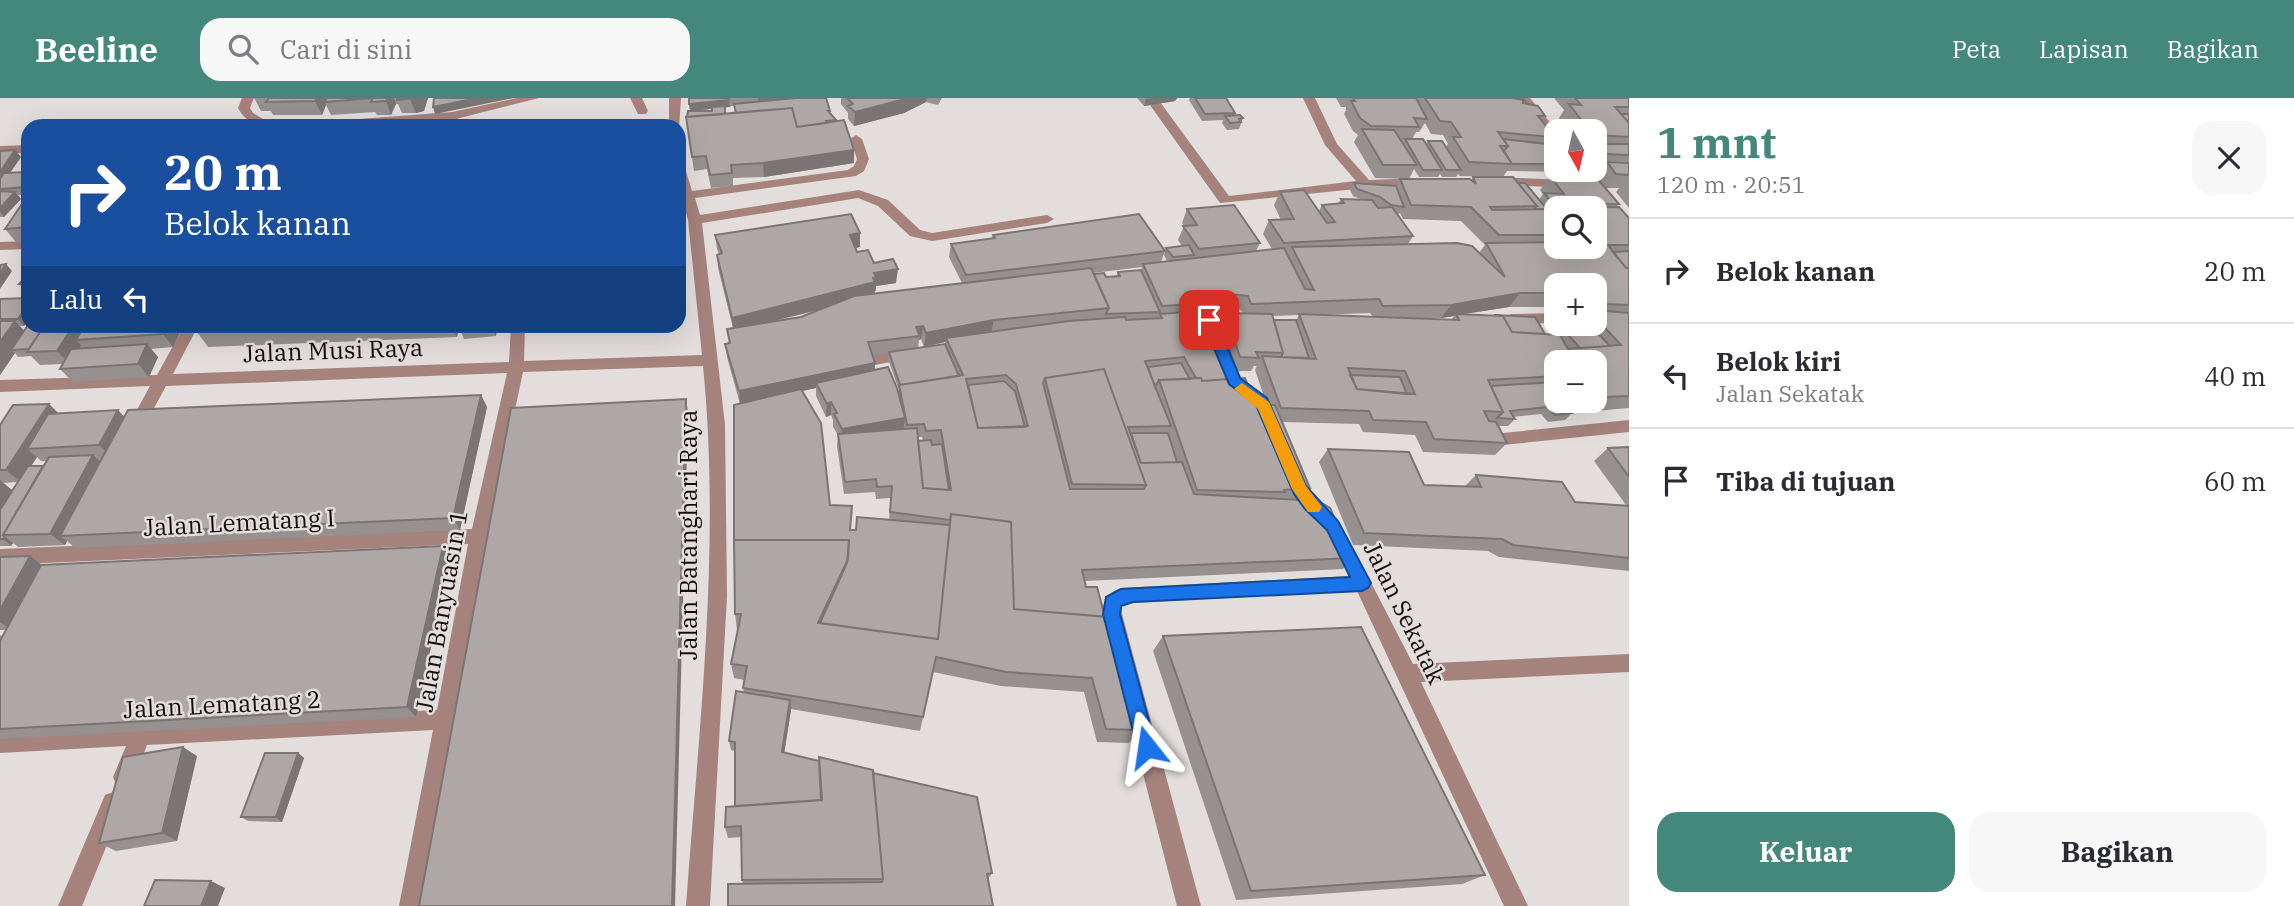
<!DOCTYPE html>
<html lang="id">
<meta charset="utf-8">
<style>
:root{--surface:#fff;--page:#f7f7f7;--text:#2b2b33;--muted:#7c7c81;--line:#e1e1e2;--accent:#44877b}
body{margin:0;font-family:"IBM Plex Serif",serif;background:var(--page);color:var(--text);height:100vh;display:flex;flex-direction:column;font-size:26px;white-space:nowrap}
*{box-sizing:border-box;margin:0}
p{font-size:23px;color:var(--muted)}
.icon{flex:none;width:38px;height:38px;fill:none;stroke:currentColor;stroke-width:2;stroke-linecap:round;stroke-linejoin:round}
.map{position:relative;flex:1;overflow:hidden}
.sheet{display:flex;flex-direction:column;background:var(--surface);width:665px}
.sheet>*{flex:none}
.banner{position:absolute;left:21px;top:21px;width:665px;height:214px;border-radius:21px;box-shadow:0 7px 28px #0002;background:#1a4fa0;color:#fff;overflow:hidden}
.needle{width:46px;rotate:172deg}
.tools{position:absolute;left:1544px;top:21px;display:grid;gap:14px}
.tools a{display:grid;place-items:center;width:63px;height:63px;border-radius:14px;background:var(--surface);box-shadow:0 7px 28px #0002;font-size:35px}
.pin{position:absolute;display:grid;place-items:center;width:60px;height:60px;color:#fff;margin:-30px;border-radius:14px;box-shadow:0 4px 10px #0006}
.me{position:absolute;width:77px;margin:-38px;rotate:345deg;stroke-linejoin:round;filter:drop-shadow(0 0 5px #0008)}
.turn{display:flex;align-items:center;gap:24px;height:147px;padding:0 28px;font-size:32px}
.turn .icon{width:91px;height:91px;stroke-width:2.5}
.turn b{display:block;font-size:49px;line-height:60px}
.then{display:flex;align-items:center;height:66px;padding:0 28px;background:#0003;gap:14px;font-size:26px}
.round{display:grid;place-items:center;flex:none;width:74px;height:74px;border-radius:21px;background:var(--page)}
.overview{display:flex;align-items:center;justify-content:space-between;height:119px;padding:0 28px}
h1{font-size:42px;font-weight:800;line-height:52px;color:var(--accent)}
.cta{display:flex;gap:14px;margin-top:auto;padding:14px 28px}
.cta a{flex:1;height:80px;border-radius:21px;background:var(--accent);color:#fff;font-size:28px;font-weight:800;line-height:80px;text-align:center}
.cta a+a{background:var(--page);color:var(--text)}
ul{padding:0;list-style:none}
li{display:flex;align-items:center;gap:21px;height:105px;padding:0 28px;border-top:2px solid var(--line)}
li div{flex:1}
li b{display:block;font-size:26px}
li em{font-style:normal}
header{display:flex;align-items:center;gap:42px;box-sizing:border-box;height:98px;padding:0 35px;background:var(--accent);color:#fff}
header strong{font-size:33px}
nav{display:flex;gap:38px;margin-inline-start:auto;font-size:24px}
.search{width:490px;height:63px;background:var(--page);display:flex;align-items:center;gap:18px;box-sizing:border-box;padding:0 24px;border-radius:21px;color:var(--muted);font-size:26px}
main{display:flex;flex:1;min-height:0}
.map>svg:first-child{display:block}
</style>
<header>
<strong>Beeline</strong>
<div class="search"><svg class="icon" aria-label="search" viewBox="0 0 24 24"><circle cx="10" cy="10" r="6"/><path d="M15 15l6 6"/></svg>Cari di sini</div>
<nav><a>Peta</a><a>Lapisan</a><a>Bagikan</a></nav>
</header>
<main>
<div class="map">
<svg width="1629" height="808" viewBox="0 0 1629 808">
<rect width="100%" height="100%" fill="#e3dddc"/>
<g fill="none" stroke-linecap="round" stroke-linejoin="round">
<path fill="#a5827c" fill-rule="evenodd" d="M242 0H254L250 10 253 15 274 28C258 28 246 25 238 10Z
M517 0H539L452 22 367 28H313L319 24 452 14Z
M630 0H642L648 13 646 16H638Z
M669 0H681L679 31V28H669Z
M1303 0H1315L1337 46 1369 82 1421 80 1427 84 1426 87 1366 90 1220 105 1150 7 1160 4 1229 98 1356 83 1325 47Z
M1518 0H1530L1557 33 1556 44 1552 43Z
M856 37 862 41 869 61 864 73 856 78 695 100 700 117 859 92 888 102 920 132 932 135 1047 117 1054 121 1047 125 932 143 910 138 878 108 858 100 702 125 725 327 727 498 710 808H686C699 629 721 447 703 268L523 274 488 438 423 808H399L433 632 147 647 132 687 124 690 116 687 113 679 126 648 0 655V635L437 612 468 446 0 467V451L472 431 507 275 166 288 140 336 134 338 126 332 150 288 0 294V282L157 277 184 228H198L173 276 509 264 511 228H525L524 263 702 257 688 122 679 91V66L685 70 692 93 848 72 854 68 857 61 850 41Z
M28 47V55L0 56V48Z
M1575 72H1587L1629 127V140L1624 139Z
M1494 79 1568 82 1574 86 1568 90 1489 86 1488 83Z
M28 143V151L0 152V144Z
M1556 215V225L1511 226 1504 221 1511 216Z
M912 250 920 255 917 259 870 268 862 262 870 256Z
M1235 278 1267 300 1280 328 1278 332H1266L1255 308 1229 288 1227 284Z
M1629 322V334L1503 347 1495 341 1503 335Z
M1341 435 1347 438 1413 566 1629 556V574L1421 584 1528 808H1504L1357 493 1133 505 1122 508V516L1201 808H1177L1102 516C1104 502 1107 495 1121 490L1349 478 1332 443 1335 438Z
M113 694 121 697 124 705 82 808H58L105 697Z"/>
</g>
<path fill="#96908f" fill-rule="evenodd" d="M254 0H428L424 13 416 15H402L398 6H396L391 17H377L375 14 331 17 326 7 322 17H273L271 13H261Z
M689 0H826L830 16 836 22 854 65 764 79 733 80V88L711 90 707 71 694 73 686 19H687L690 13ZM734 8 735 15 725 16V9ZM712 11V13H692Z
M841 0H942L938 7 926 4 904 15 854 28 848 21V15L841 6Z
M1137 0H1177L1175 3 1144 8Z
M1190 0H1226L1235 15V17L1243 20 1239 31 1227 32 1222 25 1223 22 1202 23 1189 2Z
M1336 0H1523L1527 6 1545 18 1542 22 1553 37 1547 46 1556 47V72H1574L1572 74 1507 73 1503 79 1518 85 1539 102 1543 96 1540 92 1550 78 1619 106 1616 109 1629 120V310L1571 315H1572L1565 322 1548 324 1541 316 1513 319 1515 321 1508 328H1498L1507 345 1495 357 1423 354 1415 337 1363 334 1359 326 1282 324 1310 390 1301 402 1353 460 1343 471 1085 483 1086 489 1105 519 1139 632 1129 645 1097 644 1084 594 1001 588 933 574 920 633 791 611 784 655 873 675 992 775 988 781 993 808 743 786 742 782V739L728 740 725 729 735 708V653L731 652 729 643 744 595 743 590 744 582 734 580 731 566 738 532H737L735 516 734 442 740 306 727 259 725 246 729 245 727 231 733 230 718 170 717 157 719 156 717 151 715 137 860 135V149L856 150 857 154 874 165 896 185 876 188V193H874V196L962 185 949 159 951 146 992 140 993 137 1165 153 1161 164 1167 163 1164 157 1166 150 1182 148 1178 142 1184 128 1182 125 1187 111 1260 145 1256 153 1272 151 1263 136 1269 122H1281L1274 107 1280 94 1319 113 1322 107 1338 106 1341 101 1363 102 1353 98 1350 92 1354 85 1396 88 1400 81 1471 82 1473 79H1492L1460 78 1458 76 1456 79H1442L1440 76 1438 79H1419L1414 71 1409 81 1375 80 1354 44 1358 37 1353 33 1344 16 1346 12V9H1341ZM1425 25 1431 36 1443 37 1448 46 1446 49 1428 43 1426 46 1412 41 1416 34H1419ZM1556 110 1594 149H1556ZM1400 115 1403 121 1461 123 1485 147 1479 155 1408 146 1413 138 1397 116H1399ZM1142 169 1141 172 1118 174 1116 178 1106 179 1094 176 1093 175ZM1556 187H1594V226H1556V217L1550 216 1544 223 1556 237 1545 236 1465 216 1509 209H1556ZM1205 208 1241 212 1243 215H1225L1219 226 1203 213ZM823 211 801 219 765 225ZM1370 215 1373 219 1320 217ZM1299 217 1296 222H1274L1273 218ZM1454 218 1451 222 1424 221 1441 220ZM921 241 924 249 945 244V246L918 250 919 242ZM889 255 888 261 899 292V295L875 272V265L872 257ZM1556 264H1594V303H1556ZM1254 268H1257L1255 272 1267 307H1256L1237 273H1251ZM816 290V298L826 319 831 317 833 322V329L838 337 837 348 844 396 875 394 876 401 891 400 889 422 856 432H851L830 407 802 293ZM918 339H922L923 342 918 343Z
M1554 0H1629V64L1599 63 1594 58V33H1570L1559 20 1564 12Z
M4 53 21 59 10 75 28 74V96L18 97 21 101 4 119H0V91Z
M1607 64 1629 65V110L1616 94 1619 90H1605L1596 78Z
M28 97V144H16L5 131Z
M28 177V193H25L19 186Z
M28 200V222L24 228H20L24 233 28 228H183L173 249 151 251 158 259 149 279 73 284 60 271 63 266 40 267 31 258 18 259 15 255 0 277V201Z
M195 228H497L496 238 464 241 459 229 457 239 208 249 194 230Z
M481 297 487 309 460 432 75 450 67 443 65 447 18 449 13 445 11 448H0V327L49 306 58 315 124 319ZM37 359 41 363H46L43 368H31ZM17 384 12 392 3 385Z
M1629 349V473L1499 459 1488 453 1353 447 1319 364 1328 351 1424 387 1465 388 1476 377 1575 404 1626 407 1594 363 1608 350Z
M443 448 450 460 416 619 0 641V537L3 539 6 532H0V459L42 467Z
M1163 538 1485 777 1462 786 1236 802 1153 553Z
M298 655 304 660 282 724 248 723 241 719Z
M197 658 177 743 116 753 99 745Z"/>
<path fill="#7a7574" d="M317 0H328L325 4 326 7 322 17 315 3Z
M388 0H394L396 6 391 17 386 3Z
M416 0H428L424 13 416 15 410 1Z
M478 0H514L435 16 433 9Z
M758 0H819L758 8Z
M909 0H927L926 4 904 15 854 28 855 14Z
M1151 0H1177L1175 3 1144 8 1146 1Z
M729 2 730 9 690 13 689 6Z
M15 52 21 59 0 89V74Z
M854 52V65L764 79 763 65Z
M15 94 21 101 4 119 0 114V110Z
M860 135V149L850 151V137Z
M6 166 12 173 0 191V175Z
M898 171 896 185 876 188 874 198 733 233 732 220 874 175Z
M1520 195 1509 209 1457 217 1456 216 1454 218 1441 220 1451 207Z
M28 206V222L24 228 18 221Z
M994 222 991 235 946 240 945 244 924 249 926 235Z
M15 223 27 236 11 252 15 255 0 277V244Z
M73 228H93L76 242 81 247 70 266 57 253Z
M167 228H183L173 249 163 236Z
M451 228H459L457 239Z
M492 228H497L496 238Z
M923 228 921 241 919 242 920 238 916 229Z
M147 246 158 259 149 279 138 266Z
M875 265 874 278 816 285V290L740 306 739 293Z
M481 297 487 309 460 432 453 420Z
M686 301 688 314 675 808H672Z
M831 304V317L826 319 827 306Z
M49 306 62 319 27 351 37 359 21 384 6 372Z
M118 312 130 325 112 360 99 347Z
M905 320 903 333 841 343 842 331Z
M93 357 106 369 60 438 67 443 65 447 50 436Z
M0 382 13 393 0 415Z
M5 439 13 445 11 448 3 441Z
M849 442 847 477 823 530 818 525Z
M443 448 450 460 416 619 407 609Z
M30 458 46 470 12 532 0 524V512Z
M790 602 791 612 783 663 782 654Z
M183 649 197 658 177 743 162 735Z
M298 655 304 660 282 724 276 719Z
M211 783 225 790 218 808H201Z"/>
<path fill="#aea7a6" stroke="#7a7574" stroke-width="2" fill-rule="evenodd" d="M269 0H317L315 3 266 4Z
M327 0H388L386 3 371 4 373 0 325 4Z
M397 0H416L397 2Z
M434 0H478L433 9Z
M689 0H729V2L689 6Z
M796 0H826L830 13H828L836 22 826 23 827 25 797 29 792 10 736 15 734 6Z
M847 0H909L855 14 848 8 853 6Z
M1195 0H1226L1235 15 1205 16Z
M1353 0H1416L1427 21 1414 20 1419 29 1371 28 1360 20 1351 3H1355Z
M1425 0H1512L1523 2V5L1538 8 1545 18H1538L1553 37 1551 39 1498 34 1508 48H1500L1512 66 1469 64 1453 39H1461L1451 24 1440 23Z
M1512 0H1523L1527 6 1523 5V2Z
M1575 0H1629V9H1615L1629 25V39L1594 37V33H1590L1569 6 1581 7Z
M725 8V16L687 19 688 13H712V9Z
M792 10 797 29 844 22 854 52 763 65 731 67 732 75 710 77 706 58 692 59 686 19Z
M1621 16H1629V25Z
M1240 17 1243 20 1239 21 1241 24 1230 25 1225 18Z
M1362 31 1394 32 1417 67H1383Z
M1405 41H1423L1442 72H1423Z
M1503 41 1556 47V66H1512L1504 53 1508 48Z
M1428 43H1442L1461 72H1446Z
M1595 46H1629V57L1604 56Z
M15 52 0 74V53Z
M1607 64 1629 65V77L1616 76Z
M28 74V89L0 91V81L4 75Z
M1550 78H1595L1619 106 1554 107 1544 95 1564 96Z
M1473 79H1513L1537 108 1490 109 1492 112 1556 111V137H1499L1471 109 1411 107 1400 81H1470L1476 86Z
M1354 85 1396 88 1404 109 1391 107 1380 99 1357 91Z
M1518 85H1525L1547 111H1534L1537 108Z
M1304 92 1327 125 1335 124 1322 107 1344 105 1341 101 1372 102 1378 110 1392 109 1413 138 1284 145 1269 122 1294 121 1280 94Z
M0 93 15 94 0 110Z
M28 97V129L5 131Z
M1234 107 1260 145 1199 151 1183 128 1197 127 1187 111Z
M1619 109 1629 120V147H1608L1626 170H1629V207L1605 206 1599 197H1594V187H1556V195H1520L1451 207 1383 208 1379 201 1251 206 1248 198 1199 193 1207 205 1162 208 1143 166 1284 150 1305 191 1314 192 1292 149 1457 145 1472 148 1505 179 1486 145 1556 144V149H1594V110H1574Z
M851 116 860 135 850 137 857 154 868 152 874 165 893 161 898 171 874 175 876 179 873 180 875 184 732 220 717 157 722 155 715 137Z
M1139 116 1165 153 966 177 951 146 995 140 993 137Z
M1189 147 1194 157 1173 159 1166 150Z
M1629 153V170H1626L1613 154Z
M6 166 0 175V167Z
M1091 170 1109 210 994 222 926 235 923 228 916 229 920 238 868 244 875 265 739 293 725 246 730 245 727 231 801 219 854 198Z
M1141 172 1160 214 1106 216 1109 210 1094 176 1104 175 1106 179 1120 178 1118 174Z
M28 177V187L19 186Z
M28 200V206L18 221H0V201Z
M1214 212 1240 280 1202 283 1201 280H1196L1184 259 1145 263 1171 328 1128 329 1141 365 1182 364 1194 396 1318 403 1330 410 1353 460 1082 472 1086 489H1097L1105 519 1014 511 1011 424 951 416 950 422 890 414 892 388 877 389 876 381 845 384 838 336 917 330 923 390 951 392 941 332 926 333 924 326 907 327 899 287 963 277 946 240 1069 223 1125 219 1126 222 1162 220 1160 216ZM1104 271 1146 387 1144 391H1070L1043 285 1045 280ZM1006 277 1016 286 1028 328 978 330 966 281Z
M1594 212 1629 215V298L1606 299 1594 284V264H1556V278L1488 282 1503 314 1484 313 1489 323 1496 324 1507 345 1434 341 1426 324 1373 322 1369 313 1281 310 1262 258 1316 261 1299 216 1459 222 1456 216 1503 218 1512 234 1560 237 1568 251 1621 247 1594 218ZM1348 270 1405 273 1415 296 1357 291Z
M1225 215 1272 216 1283 255 1256 254 1259 260 1240 259Z
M1550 216 1556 217V223Z
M1494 217 1535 219 1545 236 1512 234 1503 218Z
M1274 222H1296L1309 260 1281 259 1283 255Z
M0 223H15L0 244Z
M1558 226H1589L1610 248 1580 250Z
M28 227 44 228 29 251 11 252Z
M44 228H73L57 253 27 254Z
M84 228H167L163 236 76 242Z
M195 228H261L194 230Z
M147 246 138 266 60 271 71 251Z
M945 246 959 278 900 287 889 254Z
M1181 265 1190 281 1159 282 1155 289 1148 269Z
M888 269 897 290 905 320 842 331 834 316 837 315 831 304 827 306 816 285Z
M1104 271 1146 387 1072 386 1045 280Z
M1350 277 1400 279 1407 296 1357 291Z
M1201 280 1202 283 1245 280 1256 307H1275L1310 390 1284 392 1285 394 1197 392 1159 282Z
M1004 283 1015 293 1025 329 978 330 968 287Z
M1556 284V303H1594V299L1600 306 1566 309 1572 315 1555 317 1548 309 1510 313 1515 321 1497 320 1503 314 1491 288Z
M801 291 821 325 830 407 852 408 850 432H856L857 419 950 427 938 541 820 525 847 465 849 442H734V307Z
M481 297 453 420 60 438 128 312Z
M686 301 672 808H419L511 310Z
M49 306 6 372H0V327L13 307Z
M118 312 99 347 27 351 48 316Z
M1131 335H1168L1177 364 1141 365Z
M931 342 932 347 942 346 949 392 923 390 918 343Z
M1629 349V379L1608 350Z
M1328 351 1409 354 1424 387 1481 389 1476 377 1562 384 1575 404 1629 408V460L1513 447 1502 441 1364 435Z
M93 357 50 436 3 437 49 359Z
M28 368H43L3 437 5 439 3 441H0V412Z
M951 416 1011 424 1014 511 1109 519 1139 632 1106 631 1092 580 1006 574 936 559 923 619 743 590 747 568 731 566 741 516H735L734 442H849L848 461 818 525 938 541Z
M443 448 407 609 0 631V543L41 467Z
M30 458 0 512V459Z
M1361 529 1485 777 1251 793 1163 538Z
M736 593 790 602 782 654 819 663 821 702 735 708V644L729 643Z
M183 649 162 735 99 745 123 659Z
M265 655H298L276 719H241Z
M819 659 873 672 883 781 742 782 741 728 725 729 726 709 822 702Z
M873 675 977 699 992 775 987 776 993 808H728V786L882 784 883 781Z
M155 782 211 783 201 808H144Z"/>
<path fill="#1a73e8" stroke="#114b97" stroke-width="2" d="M1209 218 1216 222 1240 280 1267 300 1306 388 1338 423 1371 485 1368 490 1362 493 1133 504 1121 508 1120 516 1156 649 1153 655 1147 658 1140 655 1137 649 1103 516 1106 499 1121 491 1350 479 1327 432 1305 411 1294 396 1256 307 1229 286 1202 222Z"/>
<path fill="#f59e0b" d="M1242 285 1269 304 1306 388 1322 409 1319 414H1308L1292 391 1258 311 1234 291Z"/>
<g text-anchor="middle" stroke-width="5" stroke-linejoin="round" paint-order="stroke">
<g font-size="24" fill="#110f0e" stroke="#e3dddc">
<text transform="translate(333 253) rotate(-2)" y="8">Jalan Musi Raya</text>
<text transform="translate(239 425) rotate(-3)" y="8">Jalan Lematang I</text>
<text transform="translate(689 437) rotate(-90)" y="8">Jalan Batanghari Raya</text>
<text transform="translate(442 513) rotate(-80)" y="8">Jalan Banyuasin 1</text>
<text transform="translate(1404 515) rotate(64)" y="8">Jalan Sekatak</text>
<text transform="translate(222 607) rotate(-3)" y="8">Jalan Lematang 2</text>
</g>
</g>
</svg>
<div class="tools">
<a><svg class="needle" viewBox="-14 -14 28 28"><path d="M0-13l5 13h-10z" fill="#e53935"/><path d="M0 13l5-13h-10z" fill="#7c7c81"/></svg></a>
<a><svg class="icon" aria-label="search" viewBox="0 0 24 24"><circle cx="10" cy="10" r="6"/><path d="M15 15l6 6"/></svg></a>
<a>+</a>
<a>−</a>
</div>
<div class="pin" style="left:1209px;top:222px;background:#d93025"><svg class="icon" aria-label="arrive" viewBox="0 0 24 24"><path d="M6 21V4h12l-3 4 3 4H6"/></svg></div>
<svg class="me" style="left:1147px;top:649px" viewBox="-20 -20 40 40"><path d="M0-17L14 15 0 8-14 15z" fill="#1a73e8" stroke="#fff" stroke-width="4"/></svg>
<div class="banner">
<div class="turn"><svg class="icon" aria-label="right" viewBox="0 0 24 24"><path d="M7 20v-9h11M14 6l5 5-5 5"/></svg><div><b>20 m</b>Belok kanan</div></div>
<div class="then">Lalu<svg class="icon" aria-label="left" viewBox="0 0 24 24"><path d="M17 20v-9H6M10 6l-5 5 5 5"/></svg></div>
</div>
</div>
<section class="sheet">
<div class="overview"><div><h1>1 mnt</h1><p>120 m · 20:51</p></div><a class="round"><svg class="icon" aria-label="close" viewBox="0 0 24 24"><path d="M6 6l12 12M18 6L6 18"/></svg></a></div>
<ul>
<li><svg class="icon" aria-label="right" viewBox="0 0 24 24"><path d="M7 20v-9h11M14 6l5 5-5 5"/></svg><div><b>Belok kanan</b></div><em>20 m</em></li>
<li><svg class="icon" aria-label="left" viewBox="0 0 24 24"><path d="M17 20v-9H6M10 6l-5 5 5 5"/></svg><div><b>Belok kiri</b><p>Jalan Sekatak</p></div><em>40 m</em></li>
<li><svg class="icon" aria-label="arrive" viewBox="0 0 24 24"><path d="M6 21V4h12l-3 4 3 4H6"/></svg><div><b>Tiba di tujuan</b></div><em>60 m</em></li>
</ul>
<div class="cta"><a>Keluar</a><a>Bagikan</a></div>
</section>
</main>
